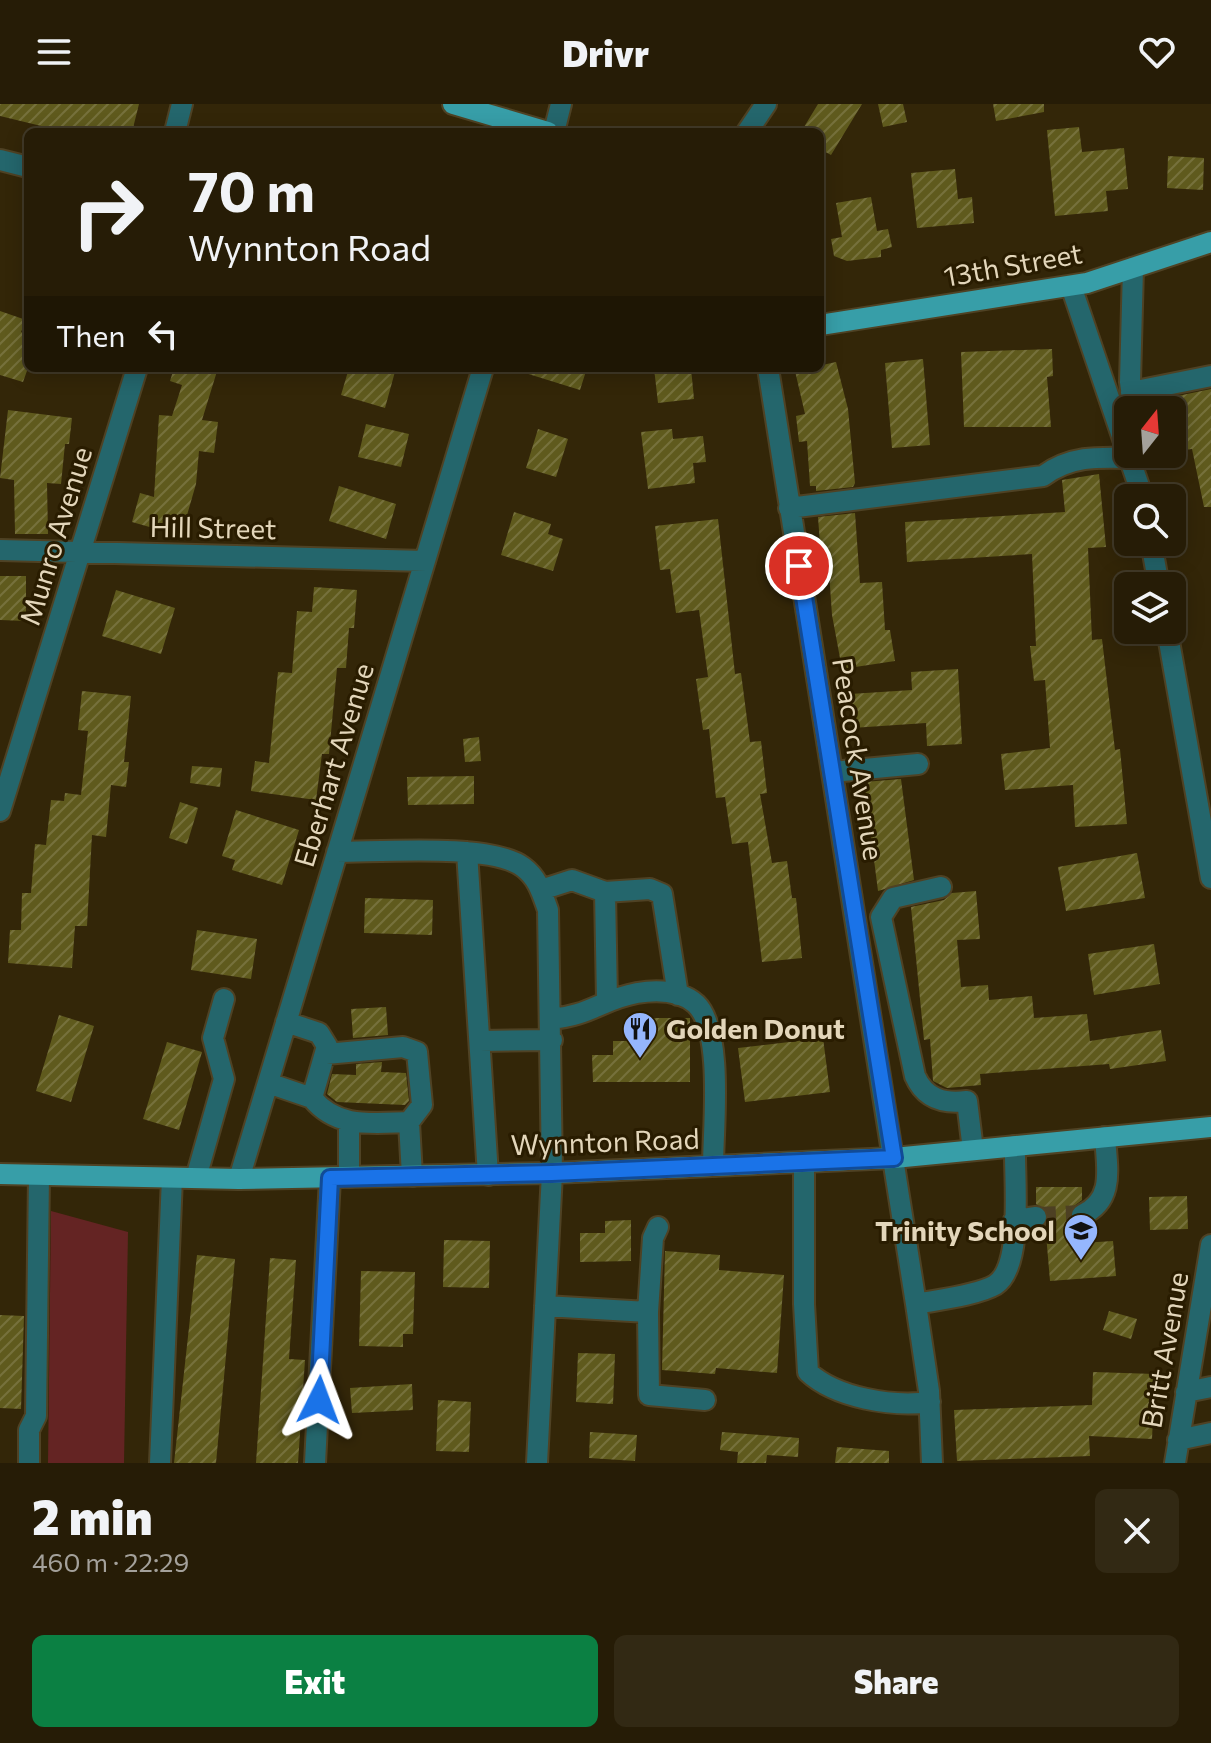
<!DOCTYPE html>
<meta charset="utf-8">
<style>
:root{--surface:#261c06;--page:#322914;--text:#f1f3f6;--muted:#a4a19b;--line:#423a28;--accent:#0b8043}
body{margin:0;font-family:Commissioner,sans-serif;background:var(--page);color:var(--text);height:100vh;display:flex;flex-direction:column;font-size:30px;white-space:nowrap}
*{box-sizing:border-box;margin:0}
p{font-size:26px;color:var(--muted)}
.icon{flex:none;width:44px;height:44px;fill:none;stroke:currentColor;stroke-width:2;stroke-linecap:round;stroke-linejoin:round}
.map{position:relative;height:1359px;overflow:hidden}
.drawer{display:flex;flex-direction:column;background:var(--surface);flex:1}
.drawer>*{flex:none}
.guide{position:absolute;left:24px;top:24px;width:800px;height:244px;border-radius:12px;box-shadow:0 4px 20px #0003,0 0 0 2px var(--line);background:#261c06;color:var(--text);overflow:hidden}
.needle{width:52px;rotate:17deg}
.buttons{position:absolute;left:1114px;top:292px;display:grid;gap:16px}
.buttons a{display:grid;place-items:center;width:72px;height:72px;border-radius:12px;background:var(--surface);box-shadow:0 4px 20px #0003,0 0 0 2px var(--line);font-size:40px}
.pin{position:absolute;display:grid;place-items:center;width:68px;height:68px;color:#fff;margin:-34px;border:4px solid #fff;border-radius:50%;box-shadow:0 2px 8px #0007}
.me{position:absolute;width:88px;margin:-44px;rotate:3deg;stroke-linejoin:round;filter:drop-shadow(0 0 6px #0008)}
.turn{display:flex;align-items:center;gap:28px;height:168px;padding:0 32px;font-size:36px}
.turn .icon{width:104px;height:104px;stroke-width:2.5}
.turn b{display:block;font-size:56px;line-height:68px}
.then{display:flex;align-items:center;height:76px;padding:0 32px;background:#0003;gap:16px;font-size:30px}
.round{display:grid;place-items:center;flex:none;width:84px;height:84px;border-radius:12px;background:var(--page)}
.headline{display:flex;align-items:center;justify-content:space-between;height:136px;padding:0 32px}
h1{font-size:48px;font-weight:800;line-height:60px}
.button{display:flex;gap:16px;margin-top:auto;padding:16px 32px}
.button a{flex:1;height:92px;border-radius:12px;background:var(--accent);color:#fff;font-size:32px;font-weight:800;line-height:92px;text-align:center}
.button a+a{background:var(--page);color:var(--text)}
header{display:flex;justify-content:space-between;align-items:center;height:104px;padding:0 32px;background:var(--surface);font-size:36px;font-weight:800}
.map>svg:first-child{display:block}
</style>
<header><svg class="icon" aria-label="menu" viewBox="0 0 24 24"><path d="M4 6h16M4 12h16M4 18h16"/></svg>Drivr<svg class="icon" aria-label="heart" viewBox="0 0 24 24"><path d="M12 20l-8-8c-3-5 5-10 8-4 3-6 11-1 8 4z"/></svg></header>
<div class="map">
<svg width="1211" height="1359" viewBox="0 0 1211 1359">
<defs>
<pattern id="building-hatch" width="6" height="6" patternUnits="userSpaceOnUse" patternTransform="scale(2)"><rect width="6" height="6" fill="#5f5a1d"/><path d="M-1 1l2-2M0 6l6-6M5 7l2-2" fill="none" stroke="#76713c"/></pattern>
</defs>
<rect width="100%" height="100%" fill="#332608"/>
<path fill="#642423" d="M51 1107 128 1128 124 1359H48Z"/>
<path fill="url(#building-hatch)" d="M0 0H139L132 28H66L0 12Z
M818 0H862L831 51 820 45V28H801Z
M878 0H903L907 18 883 23Z
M993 0H1044V8L996 17Z
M1079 23 1082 48 1124 44 1128 85 1106 87 1108 107 1055 112 1047 26Z
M1168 52 1204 54 1203 86 1167 84Z
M955 65 958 95 972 93 974 119 917 124 911 69Z
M871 93 877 127 888 125 892 143 881 146V153L847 157 834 152 831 135 842 133 836 99Z
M0 207 26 216 21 228 28 231V264L23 278 0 271Z
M1052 245 1053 272 1047 273 1051 323H964L961 248Z
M923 255 930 341 892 344 885 259Z
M836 258 848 305 855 379 853 383 816 387V382H810L807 337 799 338 796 312 805 310 795 267Z
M174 264H218L202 316 218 318 214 349 199 347 196 380 181 432 132 418 140 389 154 393 159 311 172 312 182 281 170 277Z
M349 264H396L385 304 341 291Z
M522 264H587L580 286 522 268Z
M654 264H691L694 295 658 299Z
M1211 285V403H1204L1192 345 1176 347 1168 294Z
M8 306 72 314 69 340H65L61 380 47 379 48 430H15L14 376 0 374Z
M366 320 409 330 401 363 358 353Z
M538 325 568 335 556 373 526 364Z
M672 325 673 335 703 332 706 358 693 359 695 379 648 385 641 328Z
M1099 370 1106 443 1088 444 1092 536 1102 535 1115 646 1120 645 1127 720 1075 723 1073 681 1005 686 1001 650 1050 644 1045 576 1034 577 1030 542H1036L1032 450 907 458 905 418 1065 408 1062 376Z
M339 382 396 400 386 435 329 417Z
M514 408 551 420 548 430 563 435 553 467 501 451Z
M855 409 860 479 882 478 885 526H890L895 557 842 565 832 511 829 468H822L818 413Z
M718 415 735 570 741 569 750 638 761 637 767 689 760 690 772 759 787 757 792 794H796L802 854 762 858 748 738 732 740 725 693 716 694 709 625 703 626 696 575 708 573 699 506 676 509 670 465 660 466 655 422Z
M0 472H26V517L0 516Z
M314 483 357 486 354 524H349L346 564H337L329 650H322L316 696 251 687 255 657 269 659 278 568 292 569 297 507 312 508Z
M116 486 175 504 161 550 102 532Z
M958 565 962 640 927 642 926 619 852 624 850 590 912 586 911 568Z
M82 587 131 592 124 658H129L126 683 111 681 106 733 92 731 87 822H75L72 864 8 859 10 826H21L22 789H31L35 740 46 741 51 696 64 697 65 689 81 691 88 627 78 626Z
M479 633 481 657 465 658 463 635Z
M192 662 222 664 220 683 190 679Z
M474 672V700L408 701 407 673Z
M901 675 914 776 878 787 864 678Z
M180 698 198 704 187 740 169 734Z
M236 706 299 726 282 781 232 766 235 756 222 752Z
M1137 749 1145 794 1066 807 1058 763Z
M976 787 980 835 957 836 961 883 988 881 989 896 1032 892 1034 914 1087 910 1090 937 1161 926 1166 957 1110 965 1109 960 980 970 981 981 947 984 933 977 930 935 924 936 911 803 944 796 952 789Z
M365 794 433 796 432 831 364 829Z
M197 826 257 835 251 875 191 866Z
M1154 840 1160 880 1094 891 1088 850Z
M386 903 388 931 353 934 351 905Z
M59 911 94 922 71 998 36 987Z
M627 914H690V978H593L592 951H613V937H627Z
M823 934 830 988 745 998 738 944Z
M167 938 202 948 179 1026 143 1015Z
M382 958 381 968 406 969 409 997 405 1001 337 998 327 990 332 970 356 971V960Z
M1036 1083H1082V1096L1070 1105 1071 1117 1082 1124V1139L1113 1137 1116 1172 1050 1177 1046 1130 1036 1129 1048 1119 1049 1110 1036 1100Z
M1187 1092 1188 1125 1150 1126 1149 1093Z
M631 1116V1157L580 1158V1129H605V1117Z
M444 1136 490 1137 489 1184 443 1183Z
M665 1147 720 1151 719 1166 784 1171 777 1269 716 1264 715 1270 662 1266Z
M197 1151 235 1155 216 1359H174Z
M270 1154 296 1156 289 1255 305 1256 298 1359H256Z
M361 1167 415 1168 413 1230H403V1243L359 1242Z
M1109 1207 1137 1215 1131 1235 1103 1226Z
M0 1211 24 1212 21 1305 0 1304Z
M578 1249 615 1250 613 1300 576 1298Z
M1093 1268 1155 1270 1152 1335 1089 1332 1090 1352 957 1357 954 1306 1092 1301Z
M412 1280 413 1306 352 1309 350 1284Z
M438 1296 471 1298 469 1348 436 1347Z
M590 1328 637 1331 635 1357 589 1354Z
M722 1328 799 1334 798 1353 767 1351 766 1359H737L738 1348 720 1346Z
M837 1343 889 1347V1359H835Z"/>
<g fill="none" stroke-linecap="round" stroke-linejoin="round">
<path stroke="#4d4023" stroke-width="20" stroke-dasharray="20 10" stroke-linecap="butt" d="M1036 1113 1082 1111"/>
<defs>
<path id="minor" d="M175 28 182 0
M554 28 561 0
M747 28 766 0
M0 56 28 63
M1133 164 1130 278 1134 306
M1071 182 1143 394
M768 264 916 1200 929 1287 932 1359
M1131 288 1211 272
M789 404 1043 372C1070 352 1097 353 1129 354
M1151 438 1159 482
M0 446 425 457
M1167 526 1211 774
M832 668 918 660
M0 707 137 264
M337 748C380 748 491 739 523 763 538 774 542 789 548 806L552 1069 537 1359
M467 748 488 1071
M941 783 893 794 881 813 915 972C925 995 944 1000 967 997L973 1046
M541 786 572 776 605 788 650 785 662 790 678 891
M605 788 607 896
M551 915C589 912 603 895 637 889 656 886 680 886 696 900 724 927 713 1025 713 1062
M286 918 319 929 327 942 312 994C337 1025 372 1019 409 1018
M480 937 552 936
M326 950 403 943 417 948 422 1001 409 1018 412 1072
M268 979 312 994
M349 1018V1073
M804 1058V1200L808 1268C836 1294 892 1303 930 1298
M196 1074 224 975 213 934 224 895
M239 1075 483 264
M1082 1111C1115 1096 1107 1064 1105 1033
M1014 1116 1036 1113
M916 1200C937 1196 978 1191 995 1181 1024 1163 1014 1074 1015 1042
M545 1202 648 1208 649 1291 705 1296
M648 1208 653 1134 658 1123
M1186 1288 1211 1283
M1178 1336 1211 1329
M29 1359V1326L36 1312 39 1071
M160 1359 172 1074
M315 1359 330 1074
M1175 1359 1211 1141"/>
<path id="major" d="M453 0 548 28
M820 221 1087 179 1211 138
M0 1070 239 1075 552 1069 894 1054 1211 1023"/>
</defs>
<use href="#minor" stroke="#4f4224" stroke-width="24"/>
<use href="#major" stroke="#4f4224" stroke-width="24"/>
<use href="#minor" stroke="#24666c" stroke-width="20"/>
<use href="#major" stroke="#379ea8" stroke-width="20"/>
</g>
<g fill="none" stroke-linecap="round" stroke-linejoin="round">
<defs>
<path id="route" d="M319 1296 330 1074 552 1069 894 1054 799 462"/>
</defs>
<use href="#route" stroke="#114b97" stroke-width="20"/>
<use href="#route" stroke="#1a73e8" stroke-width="14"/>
</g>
<defs>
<symbol id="restaurant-pin" viewBox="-11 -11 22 30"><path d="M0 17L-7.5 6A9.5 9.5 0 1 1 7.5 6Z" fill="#95b6fd" stroke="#291c00"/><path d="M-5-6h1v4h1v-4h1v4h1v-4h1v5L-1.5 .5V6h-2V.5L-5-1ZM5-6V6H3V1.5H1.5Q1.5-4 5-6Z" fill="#111"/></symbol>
<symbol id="school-pin" viewBox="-11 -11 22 30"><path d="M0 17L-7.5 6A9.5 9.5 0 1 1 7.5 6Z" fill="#95b6fd" stroke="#291c00"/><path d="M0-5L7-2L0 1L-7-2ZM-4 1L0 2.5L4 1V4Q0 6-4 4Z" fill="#111"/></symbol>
</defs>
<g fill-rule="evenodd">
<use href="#restaurant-pin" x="620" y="905" width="40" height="54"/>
<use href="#school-pin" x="1061" y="1107" width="40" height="54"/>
</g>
<g text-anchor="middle" stroke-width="6" stroke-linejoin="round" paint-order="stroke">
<g font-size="28" fill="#e3d6ba" stroke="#291c00">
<text transform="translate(1013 161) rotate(-10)" y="10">13th Street</text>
<text transform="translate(213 424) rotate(1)" y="10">Hill Street</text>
<text transform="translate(56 432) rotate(-73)" y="10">Munro Avenue</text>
<text transform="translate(858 655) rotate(81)" y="10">Peacock Avenue</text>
<text transform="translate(334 661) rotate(-73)" y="10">Eberhart Avenue</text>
<text transform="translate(605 1038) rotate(-2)" y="10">Wynnton Road</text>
<text transform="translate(1165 1246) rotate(-80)" y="10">Britt Avenue</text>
</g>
<g font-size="28" font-weight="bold" fill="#e3d6ba" stroke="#291c00" text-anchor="start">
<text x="666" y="935">Golden Donut</text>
<text x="1055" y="1137" text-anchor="end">Trinity School</text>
</g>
</g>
</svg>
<div class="buttons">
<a><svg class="needle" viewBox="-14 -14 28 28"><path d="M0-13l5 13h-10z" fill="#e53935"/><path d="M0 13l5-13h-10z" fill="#a4a19b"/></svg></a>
<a><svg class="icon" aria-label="search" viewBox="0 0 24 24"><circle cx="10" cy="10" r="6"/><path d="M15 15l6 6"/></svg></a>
<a><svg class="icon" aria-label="layers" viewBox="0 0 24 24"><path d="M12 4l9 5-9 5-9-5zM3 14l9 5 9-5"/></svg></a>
</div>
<div class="pin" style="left:799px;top:462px;background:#d93025"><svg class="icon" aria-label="arrive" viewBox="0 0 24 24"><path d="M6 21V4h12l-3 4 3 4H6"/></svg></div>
<svg class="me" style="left:319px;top:1296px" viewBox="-20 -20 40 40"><path d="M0-17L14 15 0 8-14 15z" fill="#1a73e8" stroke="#fff" stroke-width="4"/></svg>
<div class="guide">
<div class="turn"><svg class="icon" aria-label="right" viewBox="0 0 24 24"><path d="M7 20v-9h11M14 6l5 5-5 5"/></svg><div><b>70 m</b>Wynnton Road</div></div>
<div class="then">Then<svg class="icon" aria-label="left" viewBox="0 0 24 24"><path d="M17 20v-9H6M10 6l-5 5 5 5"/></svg></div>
</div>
</div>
<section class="drawer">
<div class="headline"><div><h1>2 min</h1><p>460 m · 22:29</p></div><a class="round"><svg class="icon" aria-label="close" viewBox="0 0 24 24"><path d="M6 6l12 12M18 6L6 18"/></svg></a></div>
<div class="button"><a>Exit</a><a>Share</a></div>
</section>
